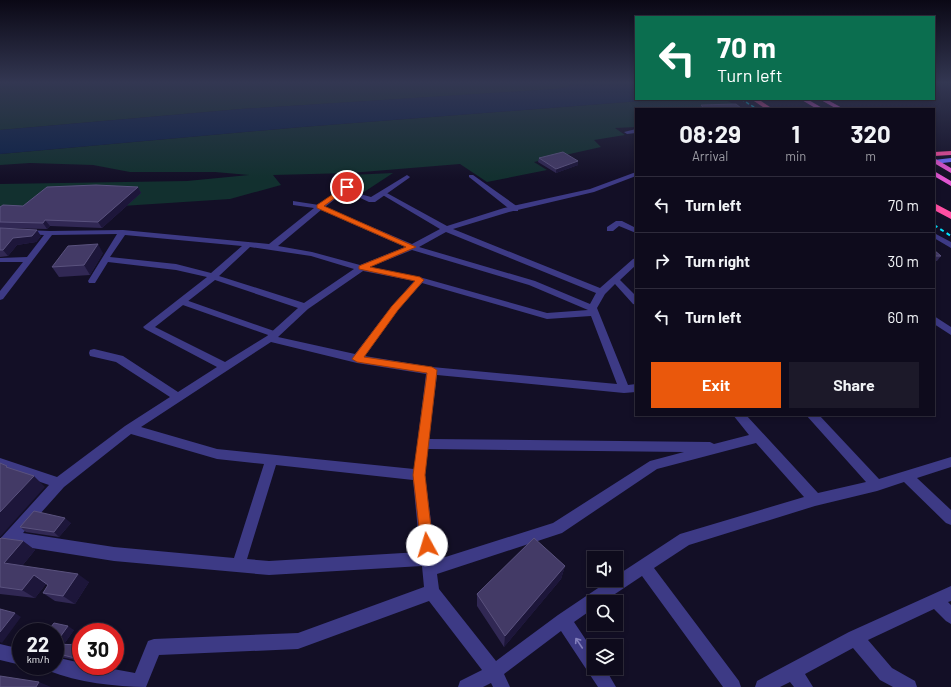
<!DOCTYPE html>
<style>
:root{--surface:#0e0b1c;--page:#1c1929;--text:#f1f3f6;--muted:#9b9ba3;--line:#2e2b3b;--accent:#ea580c}
body{margin:0;font-family:Barlow,sans-serif;background:var(--page);color:var(--text);height:100vh;display:flex;flex-direction:column;font-size:15px;white-space:nowrap}
*{box-sizing:border-box;margin:0}
p{font-size:13px;color:var(--muted)}
.icon{flex:none;width:22px;height:22px;fill:none;stroke:currentColor;stroke-width:2;stroke-linecap:round;stroke-linejoin:round}
.map{position:relative;flex:1;overflow:hidden}
.details{position:absolute;left:635px;top:108px;width:300px;height:308px;display:flex;flex-direction:column;background:var(--surface);border-radius:0px;box-shadow:0 2px 6px #0003,0 0 0 1px var(--line)}
.details>*{flex:none}
.hud{position:absolute;left:635px;top:16px;width:300px;height:84px;border-radius:0px;box-shadow:0 2px 6px #0003,0 0 0 1px var(--line);background:#0b6e4f;color:#fff;overflow:hidden}
.controls{position:absolute;left:587px;top:551px;display:grid;gap:8px}
.controls a{display:grid;place-items:center;width:36px;height:36px;border-radius:0px;background:var(--surface);box-shadow:0 2px 6px #0003,0 0 0 1px var(--line);font-size:20px}
.speed{position:absolute;left:12px;top:623px;display:flex;gap:8px;font-size:20px;font-weight:700;text-align:center}
.speed>*{display:grid;place-content:center;width:52px;height:52px;border-radius:50%;background:var(--surface);box-shadow:0 2px 6px #0003,0 0 0 1px var(--line);line-height:1}
.speed small{font-size:10px;font-weight:400}
.speed .limit{border:6px solid #d22;background:#fff;color:#111}
.pin{position:absolute;display:grid;place-items:center;width:34px;height:34px;color:#fff;margin:-17px;border:2px solid #fff;border-radius:50%;box-shadow:0 1px 4px #0007}
.me{position:absolute;width:44px;margin:-22px;rotate:354deg;stroke-linejoin:round;filter:drop-shadow(0 0 3px #0008)}
.turn{display:flex;align-items:center;gap:14px;height:84px;padding:0 16px;font-size:18px}
.turn .icon{width:52px;height:52px;stroke-width:2.5}
.turn b{display:block;font-size:28px;line-height:34px}
.eta{display:flex;justify-content:space-evenly;align-items:center;height:68px;text-align:center}
.eta b{font-size:24px;font-weight:700;line-height:28px}
.primary-button{display:flex;gap:8px;margin-top:auto;padding:8px 16px}
.primary-button a{flex:1;height:46px;border-radius:0px;background:var(--accent);color:#fff;font-size:16px;font-weight:700;line-height:46px;text-align:center}
.primary-button a+a{background:var(--page);color:var(--text)}
ul{padding:0;list-style:none}
li{display:flex;align-items:center;gap:12px;height:56px;padding:0 16px;border-top:1px solid var(--line)}
li div{flex:1}
li b{display:block;font-size:15px}
li em{font-style:normal}
.map>svg:first-child{display:block}
</style>
<div class="map">
<svg width="951" height="687" viewBox="0 0 951 687">
<rect width="100%" height="100%" fill="#130f26"/>
<path fill="#12302f" d="M0 83H574L567 87 556 89 241 109 0 130Z
M666 99H724L743 109H636V127L615 128 625 135 594 140 601 147 534 162 547 170 487 182 460 164 350 173 273 175 281 185 230 199 122 206 0 208V184L187 181 249 175 215 172H130L93 165 30 163 0 165V154L302 127Z
M393 173 361 194 348 190 350 175Z"/>
<path fill="#0c2248" d="M574 83H636V99H666L302 127 0 154V130L241 109 555 89 567 87Z"/>
<g fill="none" stroke-linecap="round" stroke-linejoin="round">
<path fill="#3d3a85" fill-rule="evenodd" d="M407 175 410 177 409 178 375 202H369L356 196 360 194 371 197Z
M469 175H473L518 207V211H512L469 177Z
M183 299 277 332 279 334 274 337 271 336 180 304 178 302 180 300Z"/>
<path fill="#3d3a85" fill-rule="evenodd" d="M636 129V133L627 134 624 132Z
M636 172V176L594 192 509 212 453 229 600 288 633 259 636 258V265L620 280 636 296V305L633 304 615 284 605 294 597 308 628 385 636 384V392L624 393 437 375 429 439 710 442 714 444 749 435 733 415H746L818 493 866 482 806 415H819L879 479 951 457V467L917 478 951 510V525L946 523 904 482 877 491 815 506 689 545 654 568 739 681 741 687H723L642 576 603 602H594V608L574 622 594 652V668H605L616 687H598L561 631 504 674 510 687H493L491 683 483 687H458L460 681 482 670 429 601 298 649 159 655 146 687C116 687 77 682 49 671L47 666H55V657L81 663V666H97L135 673 148 641 154 639 298 633 424 587 422 566 269 575 114 561 13 545 5 554 0 556V539L49 485 0 468V458L57 477 125 426 170 397 116 362 90 356 89 353 90 350 94 349 123 356 178 392 217 367 145 329 143 327 207 277 176 270 108 262 95 283H89L88 281 117 234 52 235 3 299 0 300V291L23 262H0V258L27 257 44 235 0 233V229L50 231 123 230 269 244 314 208 293 205V201L319 205 347 185 349 186V188L325 207 412 244 440 229 381 194V192H385L447 226 504 208 590 189ZM321 210 405 247 360 265 312 252 278 246ZM446 232 596 293 590 304 535 281 419 247ZM125 235 242 246 211 273 176 264 110 257ZM250 247 311 256 354 269 304 303 219 276ZM412 250 529 285 588 310 547 313 423 278 370 267ZM363 271 414 281 392 306 355 354 278 337 308 309ZM215 280 298 308 267 336 225 362 155 327ZM422 283 547 319 591 316 617 384 432 367 365 356 398 310ZM271 342 357 363 426 374 414 469 217 449 141 427ZM131 434 217 459 264 464 234 558 114 547 23 533 64 487ZM756 443 804 497 680 534 616 576V580H610L558 615 496 661 439 589 437 574 562 533 657 469ZM428 449 684 452 650 461 553 523 436 560 425 475ZM276 465 413 480 420 552 269 561 247 559Z
M616 221H622L636 228V233L619 226 613 231H607V227Z
M934 233 951 242V248L934 238Z
M934 316 951 327V335L934 324Z
M951 586V601L948 602 951 605V624L946 621 934 609 868 640 892 668 915 681 917 687H893L880 680 853 648 805 674 813 687H794L790 682 780 687H755L757 681 849 632Z
M0 644 21 649V665L0 660Z"/>
<path fill="#6f6bff" fill-rule="evenodd" d="M951 158V162L934 164V160Z"/>
<path fill="#e055d1" fill-rule="evenodd" d="M800 99H807L824 109H817Z
M819 99H826L844 109H837Z
M934 158 951 168V173L934 163Z
M934 171 951 181V186L934 176Z"/>
<path fill="#ff4fa3" fill-rule="evenodd" d="M751 99H758L773 109H766Z
M951 151V155L934 156V152Z
M934 203 951 212V219L934 210Z"/>
<path stroke="#00e5ff" stroke-width="1.5" stroke-dasharray="3.5 2.5" stroke-linecap="butt" d="M741 99 757 109"/>
<path stroke="#00e5ff" stroke-width="2" stroke-dasharray="4 3.5" stroke-linecap="butt" d="M934 225 951 236"/>
</g>
<path fill="#312854" d="M701 105 742 109H700Z
M539 158 578 165 556 173 538 162Z
M138 187 141 193 102 228 50 226 47 229 0 228V207L23 206Z
M0 228 41 236 36 242 17 245 8 256 0 257Z
M934 250 941 256 937 261H934Z
M103 253 90 275 59 277 52 267Z
M71 523 59 537 26 532 20 527Z
M0 539 23 541 35 550 22 566 89 582 75 604 55 601 43 593 48 585 46 584 35 598 0 594Z
M565 566 561 579 504 647 477 606V594Z
M74 630 64 644 81 645V664L76 660 55 656V632Z"/>
<path fill="#1d163a" d="M578 161V165L556 173V169Z
M138 187 141 193 102 228 98 222Z
M45 220 50 226 47 229 43 223Z
M37 230 41 236 36 242 17 245 8 256 3 250 13 238Z
M98 244 103 253 90 275 84 265Z
M34 476 45 487 0 537V512Z
M65 518 71 523 59 537 54 532Z
M23 541 35 550 17 572 4 563Z
M565 566 561 579 504 647 505 636Z
M78 574 89 582 75 604 63 596Z
M34 575 46 584 35 598 22 590Z
M15 613 21 617 2 643 0 642V632Z
M68 626 74 630 62 647 55 644Z
M81 657V662L79 661Z
M39 682 51 687H36Z"/>
<path fill="#433a66" stroke="#5a527e" d="M736 104 742 109H705L701 105Z
M563 152 578 161 556 169 539 158Z
M96 185 138 187 98 222 45 220 43 223 0 222V207L3 205 23 206 47 187Z
M0 228 37 230 32 236 13 238 3 250H0Z
M98 244 84 265 52 267 68 246Z
M934 250 941 256H934Z
M0 463 7 466 6 467 34 476 0 512Z
M34 511 65 518 54 532 20 527Z
M1 538 23 541 4 563 78 574 63 596 43 593 48 585 34 575 22 590 0 587V539Z
M534 538 565 566 505 636 477 594Z
M0 609 15 613 0 632Z
M54 623 68 626 55 644 81 645V657L79 661H76L75 658 55 653V632H47Z
M0 676 39 682 36 687H0Z"/>
<defs><path id="oneway-shaft" d="M-6 0H5M1.5-3L5.5 0L1.5 3" fill="none" stroke-width="1.6" stroke-linecap="round" stroke-linejoin="round"/></defs>
<use stroke="#837fbc" href="#oneway-shaft" transform="translate(579 643) rotate(-124)"/>
<linearGradient id="sky" x2="0" y2="1"><stop stop-color="#0a0815"/><stop offset="0.46" stop-color="#333752"/><stop offset="1" stop-color="#333752" stop-opacity="0"/></linearGradient>
<rect width="951" height="179" fill="url(#sky)"/>
<path fill="#ea580c" stroke="#983908" d="M345 186 350 187 324 206 416 247 370 267 420 277 424 280 398 310 364 357 432 367 437 370 425 475 433 545 431 549 427 551 422 549 421 545 413 475 427 373 357 362 352 359 392 306 415 281 359 269V266L406 247 317 208V205Z"/>
</svg>
<div class="controls">
<a><svg class="icon" aria-label="sound" viewBox="0 0 24 24"><path d="M4 9h4l5-4v14l-5-4H4zM17 9q2 3 0 6"/></svg></a>
<a><svg class="icon" aria-label="search" viewBox="0 0 24 24"><circle cx="10" cy="10" r="6"/><path d="M15 15l6 6"/></svg></a>
<a><svg class="icon" aria-label="layers" viewBox="0 0 24 24"><path d="M12 4l9 5-9 5-9-5zM3 14l9 5 9-5"/></svg></a>
</div>
<div class="speed"><div>22<small>km/h</small></div><div class="limit">30</div></div>
<div class="pin" style="left:347px;top:187px;background:#d93025"><svg class="icon" aria-label="arrive" viewBox="0 0 24 24"><path d="M6 21V4h12l-3 4 3 4H6"/></svg></div>
<svg class="me" style="left:427px;top:545px" viewBox="-20 -20 40 40"><circle r="19" fill="#fff"/><path d="M0-13L10 11 0 6-10 11z" fill="#ea580c"/></svg>
<div class="hud">
<div class="turn"><svg class="icon" aria-label="left" viewBox="0 0 24 24"><path d="M17 20v-9H6M10 6l-5 5 5 5"/></svg><div><b>70 m</b>Turn left</div></div>
</div>
<section class="details">
<div class="eta">
<div><b>08:29</b><p>Arrival</p></div>
<div><b>1</b><p>min</p></div>
<div><b>320</b><p>m</p></div>
</div>
<ul>
<li><svg class="icon" aria-label="left" viewBox="0 0 24 24"><path d="M17 20v-9H6M10 6l-5 5 5 5"/></svg><div><b>Turn left</b></div><em>70 m</em></li>
<li><svg class="icon" aria-label="right" viewBox="0 0 24 24"><path d="M7 20v-9h11M14 6l5 5-5 5"/></svg><div><b>Turn right</b></div><em>30 m</em></li>
<li><svg class="icon" aria-label="left" viewBox="0 0 24 24"><path d="M17 20v-9H6M10 6l-5 5 5 5"/></svg><div><b>Turn left</b></div><em>60 m</em></li>
</ul>
<div class="primary-button"><a>Exit</a><a>Share</a></div>
</section>
</div>
